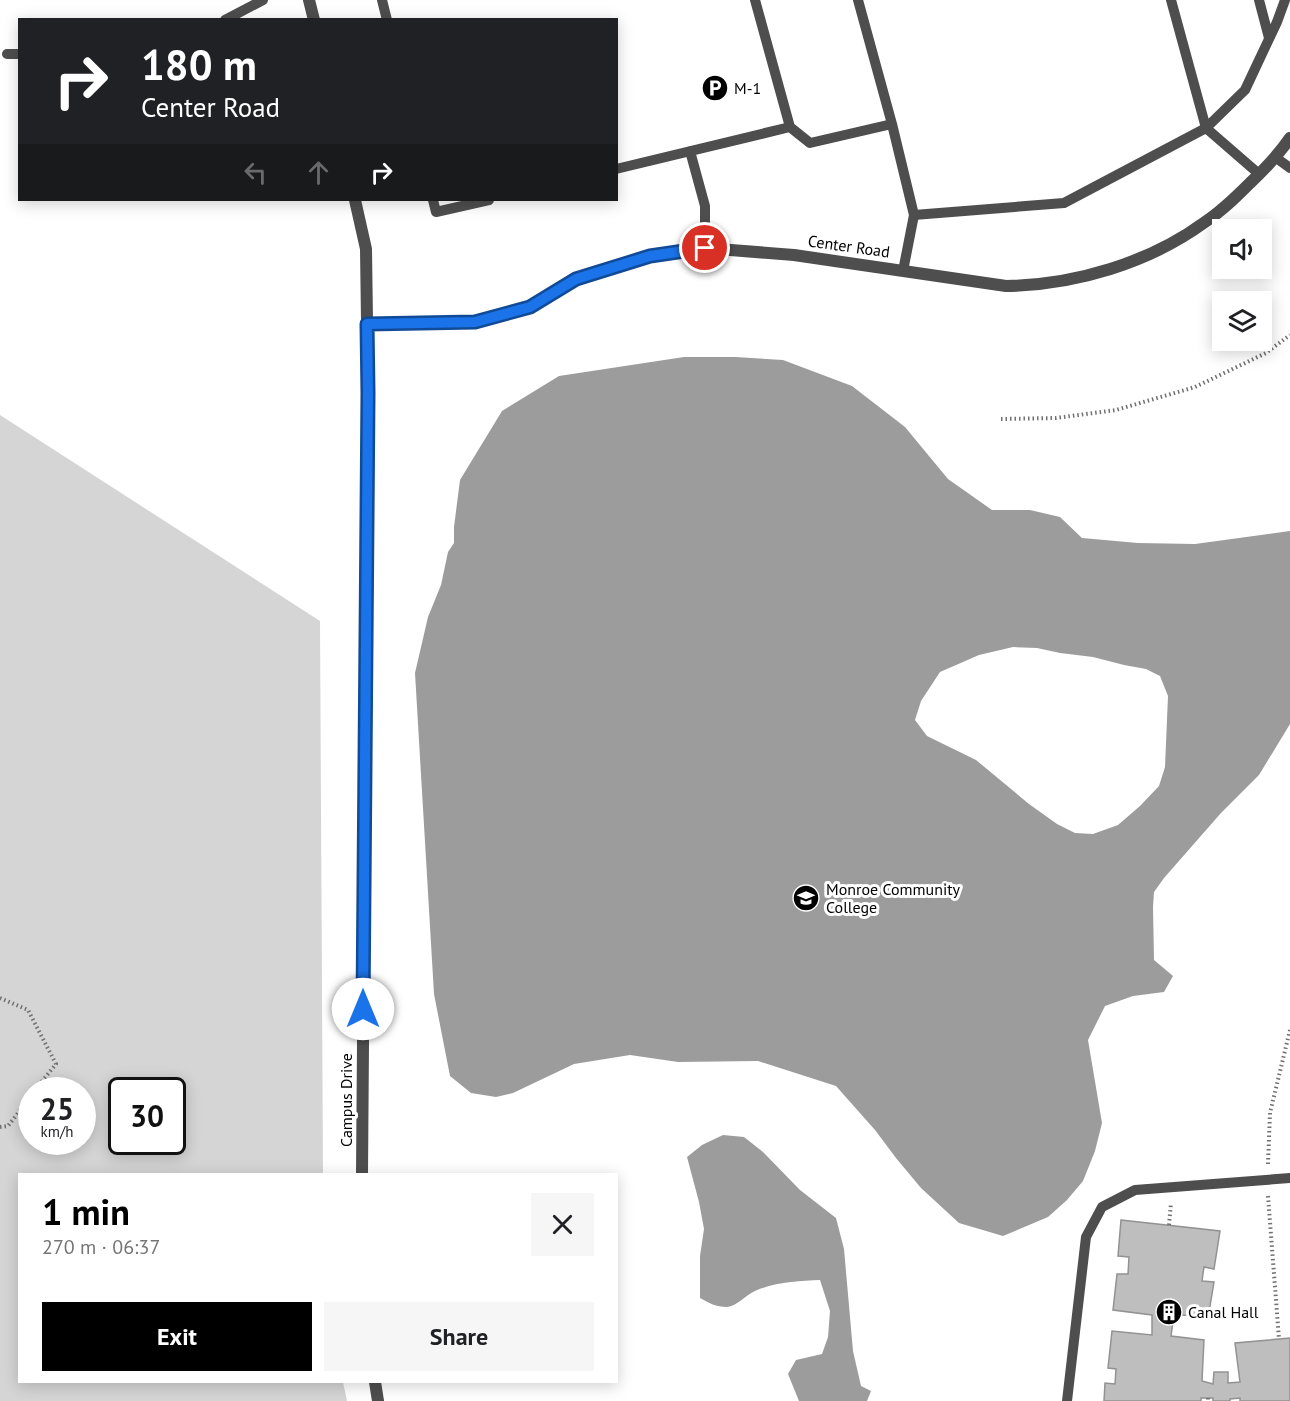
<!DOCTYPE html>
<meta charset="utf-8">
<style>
:root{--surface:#fff;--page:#f6f6f6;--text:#202124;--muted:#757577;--accent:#000}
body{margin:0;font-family:"PT Sans",sans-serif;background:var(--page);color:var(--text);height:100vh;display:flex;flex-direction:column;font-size:22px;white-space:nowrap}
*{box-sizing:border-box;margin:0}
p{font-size:20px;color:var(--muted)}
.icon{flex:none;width:33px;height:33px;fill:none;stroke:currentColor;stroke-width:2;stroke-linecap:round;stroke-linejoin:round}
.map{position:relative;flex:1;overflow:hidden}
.details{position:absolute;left:18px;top:1173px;width:600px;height:210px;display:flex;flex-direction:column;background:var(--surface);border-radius:0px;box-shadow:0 3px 15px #0003}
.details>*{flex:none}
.banner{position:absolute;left:18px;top:18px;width:600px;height:183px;border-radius:0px;box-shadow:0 3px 15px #0003;background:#202124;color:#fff;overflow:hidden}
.controls{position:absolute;left:1212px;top:219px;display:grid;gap:12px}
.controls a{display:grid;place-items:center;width:60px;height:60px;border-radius:0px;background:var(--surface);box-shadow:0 3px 15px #0003;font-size:30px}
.speed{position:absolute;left:18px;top:1077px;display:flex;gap:12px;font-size:30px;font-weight:700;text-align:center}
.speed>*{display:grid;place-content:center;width:78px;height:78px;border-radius:50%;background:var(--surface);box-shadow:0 3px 15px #0003;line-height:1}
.speed small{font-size:15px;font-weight:400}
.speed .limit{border:3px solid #111;border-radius:9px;background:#fff;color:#111}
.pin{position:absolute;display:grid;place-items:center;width:51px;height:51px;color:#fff;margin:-26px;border:3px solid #fff;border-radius:50%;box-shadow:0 2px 6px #0007}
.me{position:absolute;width:66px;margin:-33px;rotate:0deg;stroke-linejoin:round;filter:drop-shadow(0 0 4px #0008)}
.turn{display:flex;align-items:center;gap:21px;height:126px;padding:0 24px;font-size:27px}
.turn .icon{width:78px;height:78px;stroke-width:2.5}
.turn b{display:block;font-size:42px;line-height:51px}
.lanes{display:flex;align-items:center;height:57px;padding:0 24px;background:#0003;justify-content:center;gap:30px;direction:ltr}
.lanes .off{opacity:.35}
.round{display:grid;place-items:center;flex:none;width:63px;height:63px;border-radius:0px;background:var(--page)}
.summary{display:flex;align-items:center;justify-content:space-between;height:102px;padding:0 24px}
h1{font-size:36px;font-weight:700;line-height:45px;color:var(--accent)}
.primary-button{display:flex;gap:12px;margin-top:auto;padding:12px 24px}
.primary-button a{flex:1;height:69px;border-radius:0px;background:var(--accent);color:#fff;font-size:24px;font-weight:700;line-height:69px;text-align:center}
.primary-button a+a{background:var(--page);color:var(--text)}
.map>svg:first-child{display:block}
</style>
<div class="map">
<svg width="1290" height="1401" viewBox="0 0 1290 1401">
<rect width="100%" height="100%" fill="#fff"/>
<path fill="#d5d5d5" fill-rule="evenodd" d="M0 415 320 621 323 1174H20V1382H343L347 1401H0ZM32 1090H82V1142H32ZM122 1090H172V1142H122Z"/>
<path fill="#9c9c9c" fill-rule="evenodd" d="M684 357H735L783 360 852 386 905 427 948 479 992 510H1030L1060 517 1082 538 1138 543 1195 544 1290 531V724L1259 775 1221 813 1164 878 1154 892 1153 907 1154 960 1173 976 1164 992 1133 996 1105 1006 1088 1040 1102 1123 1095 1151 1083 1181 1067 1200 1048 1217 1003 1236 959 1223 921 1188 896 1158 875 1130 836 1086 758 1061 678 1062 630 1055 574 1064 513 1093 496 1097 471 1093 450 1076 434 994 415 673 428 617 441 585 448 552 454 543V527L460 480 502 411 559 376ZM1013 647 1037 648 1060 653 1093 657 1124 665 1146 669 1160 676 1168 696 1165 767 1159 786 1140 806 1118 825 1093 834 1075 833 1057 824 1029 804 976 760 927 736 915 720 921 701 940 672 979 655Z
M723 1135 744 1137 763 1152 800 1190 836 1218 844 1249 853 1351 861 1386 871 1391 867 1401H799L788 1374 796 1360 822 1354 828 1337 830 1311 820 1280C799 1281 775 1282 755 1291 746 1295 737 1306 727 1307 716 1307 709 1303 700 1298V1256L704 1229 699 1202 687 1157 702 1145Z"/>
<path fill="#bebebe" stroke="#929292" stroke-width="1.5" d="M1121 1220 1220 1231 1214 1269 1204 1267 1202 1281 1214 1282 1208 1318 1174 1314 1171 1336 1204 1340 1202 1381 1213 1384 1214 1372H1228V1383L1240 1382 1235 1343 1290 1338V1401H1240V1398L1230 1399V1401H1213V1398H1201V1401H1104L1105 1383 1115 1384 1116 1369 1108 1368 1112 1331 1152 1335V1315L1113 1310 1117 1274H1128L1129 1257 1118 1256Z"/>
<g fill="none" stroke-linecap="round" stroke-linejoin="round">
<path stroke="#707070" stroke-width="4" stroke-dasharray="1.5 3" stroke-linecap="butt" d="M1001 419 1056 418 1116 410 1195 387 1266 353 1290 335
M0 998 28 1010 56 1064 35 1090
M0 1127 8 1126 32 1095
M1268 1164 1270 1113 1290 1030
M1268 1196 1279 1339
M1169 1225 1171 1203
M1208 1398V1401"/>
<path stroke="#4e4e4e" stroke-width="10" d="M382 0 387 20
M755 0 790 127 810 143 892 124
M858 0 892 124 914 215 903 271
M1259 0 1269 38
M225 20 263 0
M7 54H20
M690 151 705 206V248
M1275 157 1290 168
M616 169 790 127
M1259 174 1206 128 1245 90 1277 22 1285 0
M433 200 436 212 489 200
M914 215 1064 203 1206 128 1171 0
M1067 1401 1086 1237 1102 1207 1135 1190 1290 1178"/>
<path stroke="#4e4e4e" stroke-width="12" d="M309 0 314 20
M355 200 366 249 368 393 362 1174
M367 324 475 322 530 307 576 279 650 256 705 248 794 255 1006 286C1075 285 1149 263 1205 222 1222 211 1236 197 1250 183 1265 169 1279 154 1290 138
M375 1382 378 1401"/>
</g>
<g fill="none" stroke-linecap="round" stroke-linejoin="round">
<defs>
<path id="route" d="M363 1009 368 393 367 324 475 322 530 307 576 279 650 256 705 248"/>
</defs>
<use href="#route" stroke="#114b97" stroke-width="15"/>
<use href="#route" stroke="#1a73e8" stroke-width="10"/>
</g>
<defs>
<symbol id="parking-disc" viewBox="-11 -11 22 22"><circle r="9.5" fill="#000" stroke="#fff"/><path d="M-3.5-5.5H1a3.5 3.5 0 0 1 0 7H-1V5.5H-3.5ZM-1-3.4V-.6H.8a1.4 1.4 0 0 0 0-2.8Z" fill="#fff"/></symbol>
<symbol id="university-disc" viewBox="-11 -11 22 22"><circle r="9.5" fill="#000" stroke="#fff"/><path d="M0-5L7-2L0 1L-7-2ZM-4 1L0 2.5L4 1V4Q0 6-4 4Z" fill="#fff"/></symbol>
<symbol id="building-disc" viewBox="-11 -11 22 22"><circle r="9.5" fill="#000" stroke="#fff"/><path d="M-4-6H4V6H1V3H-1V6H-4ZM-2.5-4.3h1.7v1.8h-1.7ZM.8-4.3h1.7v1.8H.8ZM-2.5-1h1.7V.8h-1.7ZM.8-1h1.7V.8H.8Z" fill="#fff"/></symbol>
</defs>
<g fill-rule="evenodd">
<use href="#parking-disc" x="700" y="73" width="30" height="30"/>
<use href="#university-disc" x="791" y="883" width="30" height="30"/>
<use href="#building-disc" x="1154" y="1297" width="30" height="30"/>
</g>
<g text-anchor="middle" stroke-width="6" stroke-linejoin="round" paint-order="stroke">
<g font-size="16" fill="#000" stroke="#fff" text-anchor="start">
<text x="734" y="94">M-1</text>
<text x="826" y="895">Monroe Community<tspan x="826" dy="18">College</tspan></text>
<text x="1188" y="1318">Canal Hall</text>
</g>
<g font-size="16" fill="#000" stroke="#fff">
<text transform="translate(849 246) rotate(8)" y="6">Center Road</text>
<text transform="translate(346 1100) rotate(-90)" y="6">Campus Drive</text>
</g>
</g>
</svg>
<div class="controls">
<a><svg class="icon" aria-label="sound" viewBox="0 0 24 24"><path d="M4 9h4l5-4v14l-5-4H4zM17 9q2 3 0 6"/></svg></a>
<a><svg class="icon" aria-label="layers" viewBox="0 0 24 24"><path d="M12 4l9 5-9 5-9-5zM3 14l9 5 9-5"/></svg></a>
</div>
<div class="speed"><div>25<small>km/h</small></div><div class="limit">30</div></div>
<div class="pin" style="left:705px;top:248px;background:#d93025"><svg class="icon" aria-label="arrive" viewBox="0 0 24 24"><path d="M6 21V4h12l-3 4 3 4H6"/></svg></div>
<svg class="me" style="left:363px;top:1009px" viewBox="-20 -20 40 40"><circle r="19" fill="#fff"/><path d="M0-13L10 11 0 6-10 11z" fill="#1a73e8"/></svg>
<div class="banner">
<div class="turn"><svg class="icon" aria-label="right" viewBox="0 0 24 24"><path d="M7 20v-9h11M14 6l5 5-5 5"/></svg><div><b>180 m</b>Center Road</div></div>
<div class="lanes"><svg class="icon off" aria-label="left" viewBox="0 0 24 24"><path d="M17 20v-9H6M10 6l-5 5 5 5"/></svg><svg class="icon off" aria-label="ahead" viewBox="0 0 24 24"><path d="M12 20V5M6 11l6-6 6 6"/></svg><svg class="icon" aria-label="right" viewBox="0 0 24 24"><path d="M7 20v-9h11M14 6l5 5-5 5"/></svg></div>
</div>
<section class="details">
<div class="summary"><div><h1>1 min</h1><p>270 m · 06:37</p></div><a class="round"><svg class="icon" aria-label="close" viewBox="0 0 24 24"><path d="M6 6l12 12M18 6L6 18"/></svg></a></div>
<div class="primary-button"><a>Exit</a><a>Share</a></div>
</section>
</div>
